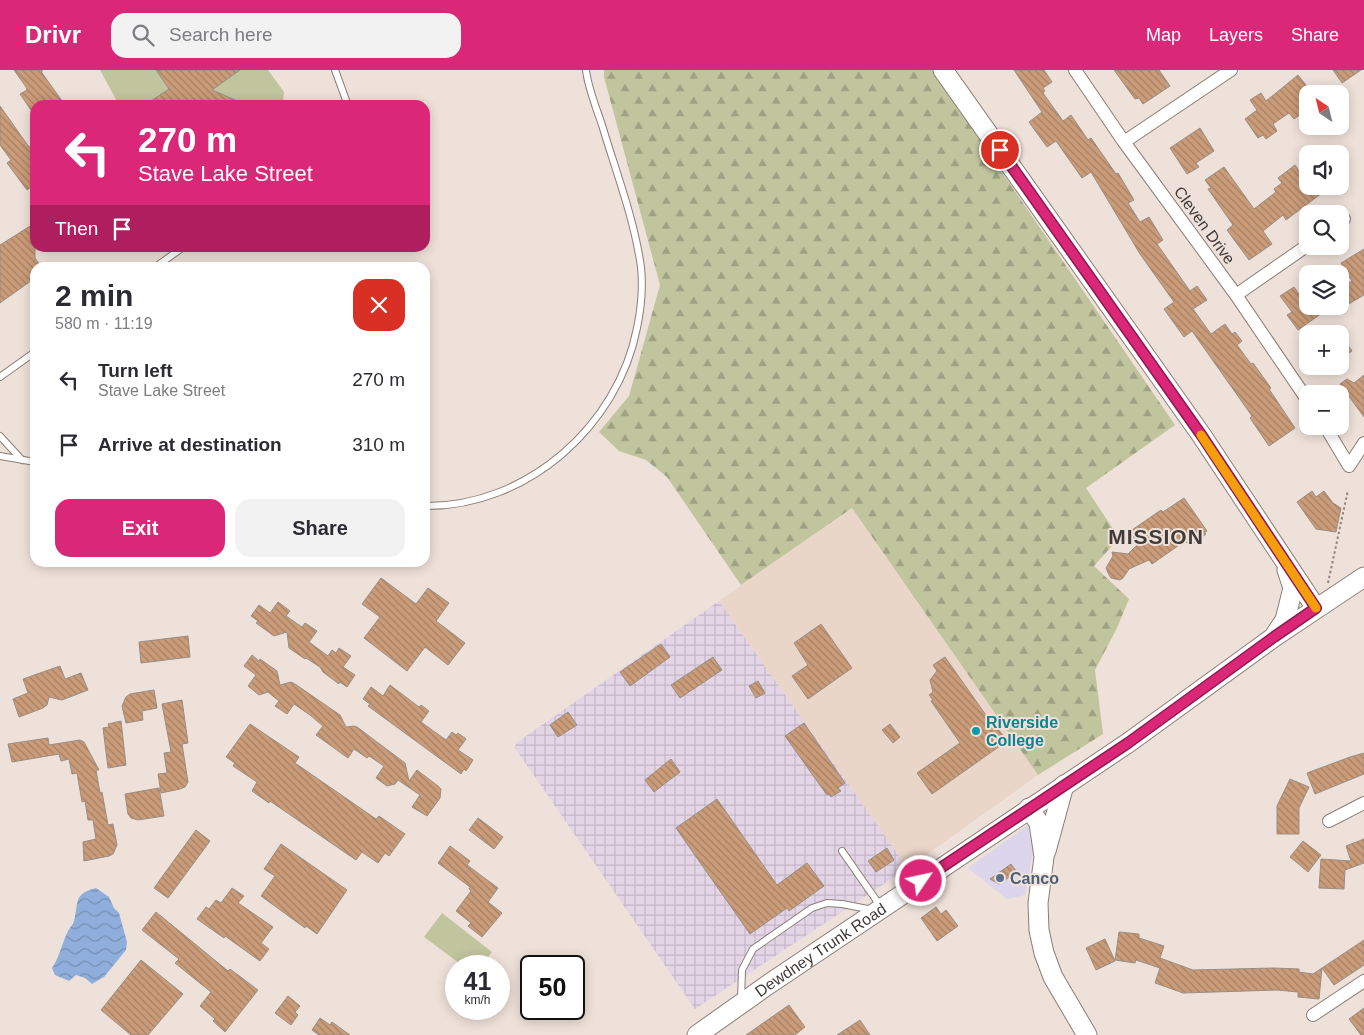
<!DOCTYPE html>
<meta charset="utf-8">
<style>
:root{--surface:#fff;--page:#f2f2f3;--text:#2b2b33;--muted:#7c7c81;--accent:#db2777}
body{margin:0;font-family:Helvetica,sans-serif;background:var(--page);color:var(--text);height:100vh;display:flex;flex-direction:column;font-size:19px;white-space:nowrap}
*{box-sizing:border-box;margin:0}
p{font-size:16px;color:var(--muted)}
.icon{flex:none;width:28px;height:28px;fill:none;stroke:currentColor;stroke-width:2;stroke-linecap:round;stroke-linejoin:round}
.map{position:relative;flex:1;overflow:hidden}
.sheet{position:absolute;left:30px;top:192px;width:400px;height:305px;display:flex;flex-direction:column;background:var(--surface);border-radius:15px;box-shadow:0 2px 12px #0003}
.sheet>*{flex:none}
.top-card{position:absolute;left:30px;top:30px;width:400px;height:152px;border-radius:15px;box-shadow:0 2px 12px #0003;background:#db2777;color:#fff;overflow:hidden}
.needle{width:32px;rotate:325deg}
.tools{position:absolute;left:1299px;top:15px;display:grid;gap:10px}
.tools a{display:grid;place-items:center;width:50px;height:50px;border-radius:10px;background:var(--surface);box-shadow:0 2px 12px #0003;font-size:25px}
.speed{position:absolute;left:445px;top:885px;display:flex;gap:10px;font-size:25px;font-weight:700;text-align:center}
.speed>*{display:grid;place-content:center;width:65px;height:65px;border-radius:50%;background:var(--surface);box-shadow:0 2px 12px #0003;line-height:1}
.speed small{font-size:12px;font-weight:400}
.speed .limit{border:2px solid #111;border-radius:8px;background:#fff;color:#111}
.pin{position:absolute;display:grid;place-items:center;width:42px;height:42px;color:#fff;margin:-21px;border:2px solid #fff;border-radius:50%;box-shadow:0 1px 5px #0007}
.me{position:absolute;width:55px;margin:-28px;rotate:56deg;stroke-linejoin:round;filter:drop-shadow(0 0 4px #0008)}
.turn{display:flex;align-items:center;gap:18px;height:105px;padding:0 25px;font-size:22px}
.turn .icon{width:65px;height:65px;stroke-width:2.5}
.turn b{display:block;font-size:35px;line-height:42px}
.then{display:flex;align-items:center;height:48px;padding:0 25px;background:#0003;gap:10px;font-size:19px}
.round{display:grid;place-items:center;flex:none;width:52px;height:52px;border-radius:15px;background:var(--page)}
.summary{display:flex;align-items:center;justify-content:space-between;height:85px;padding:0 25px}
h1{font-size:30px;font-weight:700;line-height:38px}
.button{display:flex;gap:10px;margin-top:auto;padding:10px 25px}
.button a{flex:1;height:58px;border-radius:15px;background:var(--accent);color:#fff;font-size:20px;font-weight:700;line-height:58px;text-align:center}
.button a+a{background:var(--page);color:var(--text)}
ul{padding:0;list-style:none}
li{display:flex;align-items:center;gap:15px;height:65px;padding:0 25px}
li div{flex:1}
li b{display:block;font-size:19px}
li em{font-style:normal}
header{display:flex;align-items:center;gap:30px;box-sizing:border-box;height:70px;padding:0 25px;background:var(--accent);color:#fff}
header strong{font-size:24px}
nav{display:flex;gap:28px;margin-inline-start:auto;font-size:18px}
.search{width:350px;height:45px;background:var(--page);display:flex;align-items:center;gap:12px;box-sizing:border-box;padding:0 18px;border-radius:15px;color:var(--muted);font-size:19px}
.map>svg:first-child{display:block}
</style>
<header>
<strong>Drivr</strong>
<div class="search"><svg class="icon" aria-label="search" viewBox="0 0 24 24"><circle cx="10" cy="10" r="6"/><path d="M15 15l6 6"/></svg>Search here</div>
<nav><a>Map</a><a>Layers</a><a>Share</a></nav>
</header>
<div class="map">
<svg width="1364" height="965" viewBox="0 0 1364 965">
<defs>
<pattern id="industrial-grid" width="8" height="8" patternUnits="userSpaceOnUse" patternTransform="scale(1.25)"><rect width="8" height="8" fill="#e3d4e6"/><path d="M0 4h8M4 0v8" fill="none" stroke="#c4b7c6"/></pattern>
<pattern id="forest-firs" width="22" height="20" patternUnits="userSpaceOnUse" patternTransform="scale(1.25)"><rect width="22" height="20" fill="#c1c59e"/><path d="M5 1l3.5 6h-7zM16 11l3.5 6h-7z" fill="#9ea182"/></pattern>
<pattern id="water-waves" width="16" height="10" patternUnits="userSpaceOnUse" patternTransform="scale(1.25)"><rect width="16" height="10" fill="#8faedb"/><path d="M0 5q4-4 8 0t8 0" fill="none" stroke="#768fb3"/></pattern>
<pattern id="building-back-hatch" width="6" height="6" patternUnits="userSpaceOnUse" patternTransform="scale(1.25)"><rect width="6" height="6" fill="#cb9c79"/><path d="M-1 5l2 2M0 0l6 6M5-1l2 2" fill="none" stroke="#a68064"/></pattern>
</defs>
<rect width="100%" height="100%" fill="#eee1d9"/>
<path fill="#dbd6ec" d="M1028 755 1033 781 1025 825 1007 829 968 798Z"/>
<path fill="url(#industrial-grid)" d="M719 531 908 798 695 939 515 678 516 673Z"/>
<path fill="#ead5c9" d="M852 438 1038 705 908 798 719 531Z"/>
<path fill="#c1c59e" d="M100 0H268L284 22 283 31 280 35H119Z
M442 843 492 882 481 896H463L424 867Z"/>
<path fill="url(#forest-firs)" d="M604 0H932L1175 355 1086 418 1119 468 1094 496 1129 529 1117 558 1095 600 1103 664 1038 705 852 438 741 515 667 407 646 390 619 381 599 362 629 326 660 215 604 7Z"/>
<path fill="url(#water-waves)" d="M96 818 109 827 114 838 119 843 127 872 126 880 104 907 92 914 85 908 76 905 69 911 55 905 52 898C60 886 62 873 68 861 70 857 73 855 74 851 79 832 73 824 96 818Z"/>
<path fill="url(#building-back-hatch)" stroke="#998e85" d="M14 0H42V3L65 35H35V46L20 24 27 20 26 17Z
M156 0H240L212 20 247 35H145L169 19Z
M1014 0H1044L1052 12 1043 18 1045 21 1043 23 1063 51 1071 45 1088 70 1091 68 1116 104 1118 103 1134 130 1128 133 1140 152 1149 147 1163 170 1157 174 1190 221 1197 216 1207 230 1193 239 1211 264 1225 254 1232 264 1235 262 1242 271 1237 275 1251 294 1253 293 1271 318 1269 319 1295 358 1269 376 1250 348 1252 346 1192 261 1184 267 1164 239 1174 232 1140 184 1091 102 1082 108 1056 71 1047 77 1029 52 1042 42Z
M1114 0H1159L1170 16 1143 34 1139 28 1135 29Z
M1333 0H1361L1342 13Z
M1298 5 1313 24H1308V39L1294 49 1289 43 1273 54 1277 61 1266 69 1263 65 1258 68 1245 49 1257 40 1250 30 1261 23 1266 31Z
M0 36 29 77 31 76 35 82V114L27 120 7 93 11 90 0 75Z
M1200 58 1214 81 1196 93 1199 97 1187 104 1170 78Z
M1295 95 1301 104 1308 99V116H1317L1322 123 1286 150 1283 145 1263 161 1272 174 1249 190 1227 160 1233 155 1208 119 1211 118 1205 110 1224 97 1254 139 1276 122 1274 119 1282 113 1278 108Z
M35 153V188L42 198H35V208L0 233V175Z
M1364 179V225L1340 239V219L1352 211 1341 193Z
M1294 217 1301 227 1308 222V236H1332L1298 260 1287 245 1292 242 1280 226Z
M1340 264 1352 281 1340 289Z
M1364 305V347L1340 314 1347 309 1354 313Z
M1312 421 1316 427 1324 421 1333 433 1341 438 1336 462 1316 459 1297 432Z
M1184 428 1207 461 1204 463 1206 464 1194 473H1191L1189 471 1186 473 1185 471 1152 494 1149 490 1129 499 1123 508 1120 510 1111 508 1109 505 1106 498 1113 486 1112 482 1128 484 1138 474 1129 462 1161 440 1163 442Z
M381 508 416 534 428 518 449 533 436 551 465 573 448 595 425 577 407 601 364 568 380 547 362 534Z
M278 532 290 541 286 546 302 557 305 553 317 561 309 572 328 586 332 580 336 583 339 578 351 586 343 597 355 605 347 617 340 612 339 614 323 602 320 597 306 588 305 589 289 578 287 562 274 566 256 553 258 551 251 546 259 535 270 543Z
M821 554 852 598 808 629 792 606 808 595 794 573Z
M188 566 190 587 141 593 139 572Z
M661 574 670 587 630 616 620 602Z
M252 585 259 591 260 589 277 601 280 615 291 612 295 614 340 645 346 657 354 656 357 657 405 693 409 711 417 700 438 716 441 719 440 728 427 746 412 737 420 725 398 710 395 714 387 716 376 708 384 696 369 686 367 688 354 679 348 688 316 665 323 656 310 645 294 634 287 644 275 636 279 631 268 622 259 625 248 616 256 605 244 596Z
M713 587 722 600 680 628 671 615Z
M945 587 990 651H992L1007 671 932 724 917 703 960 673 931 631 933 630 929 625 933 622 930 610 937 601 933 595Z
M60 596 65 609 81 603 88 620 62 630 49 627 47 635 43 638 19 647 13 629 28 623 23 609Z
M758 611 765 623 756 628 749 616Z
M390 615 419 637 421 635 429 641 421 652 446 670 452 662 456 665 458 663 466 669 458 680 473 690 466 701 464 699 461 704 368 636 370 634 363 629 371 617 383 626Z
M154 620 157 638 142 641 143 650 126 653 122 636 126 627 130 624Z
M182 630 188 673 182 674 188 712 185 717 180 719 161 723 158 704 167 703 164 683 171 682 162 634Z
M568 642 577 655 558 667 550 655Z
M121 651 126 695 108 698 103 658 109 657 108 654Z
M804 653 845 713 838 718 841 721 831 727 829 724 827 725 785 666Z
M250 654 299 687 295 693 376 749 379 746 405 764 389 786 385 783 378 793 362 782 356 790 270 731 269 733 252 721 257 712 233 696 235 693 226 687Z
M890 654 900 667 893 673 882 660Z
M48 668 49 675 80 670 84 672 99 700H96L100 723 102 722 108 755 113 754 117 775 113 784 109 786 84 791 83 772 96 769 93 750H88L85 731 82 732 77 703 72 704 69 689 61 691 59 684 12 692 8 674Z
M1364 683V704L1315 724 1307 703 1350 687Z
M671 689 680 702 654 722 645 710Z
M1290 709 1309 717 1299 738V764H1277V736Z
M159 718 164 746 138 750 131 748 128 744 125 724Z
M717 729 777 815 807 793 824 816 789 841 787 838 750 864 676 758Z
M478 748 503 767 494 779 469 760Z
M196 760 210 771 168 828 154 818Z
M1364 769V793L1345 800 1344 819 1319 818 1321 789 1351 791 1346 776Z
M1303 771 1321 785 1308 802 1290 787Z
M281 774 347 820 317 864 306 856 305 858 261 826 275 806 264 799Z
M450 776 470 791 467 795 498 818 488 832 502 843 482 867 468 856 471 853 456 841 471 821 469 819 470 817 438 793Z
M887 778 894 790 876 802 868 791Z
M1011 794 1017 802 999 814 990 809Z
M232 818 244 826 238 833 273 857 261 873 269 879 260 891 225 866 224 868 197 849 206 837 209 839 216 830 221 833Z
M936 837 941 844 946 840 958 856 937 871 921 848Z
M156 842 228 901 230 899 258 920 225 962 213 951 215 949 200 936 211 922 175 893 179 889 142 860Z
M1119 862 1139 864V868L1164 876 1160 888 1193 900 1274 898 1299 899V902L1313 904 1364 870V895L1334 915 1322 898 1319 929 1298 927V922L1277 920 1183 923 1155 913 1160 898 1136 890 1135 893 1115 890Z
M1105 869 1115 891 1096 900 1086 878Z
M141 890 183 924 148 965H131L101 940Z
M288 926 300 936 295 942 298 945 291 955 275 943Z
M789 935 805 957 795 965H746Z
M1364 938V965H1361L1349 949Z
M320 948 330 955 332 952 350 965H319L312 960Z
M860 950 870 965H837Z"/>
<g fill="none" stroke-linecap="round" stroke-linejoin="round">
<defs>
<path id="lane" d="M335 0 346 30 344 35
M154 198 182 178
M0 307 35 282
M0 366 22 390
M0 386 35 392
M425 436C527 437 618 356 637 258 641 239 643 217 641 197 634 148 616 102 602 55 596 37 588 18 586 0
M842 781 881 837
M741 930 742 900 753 879 812 838 827 833 842 834 873 840"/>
<path id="street" d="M1075 0 1124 72 1236 225 1308 331
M1124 72 1231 0
M1340 152 1344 149
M1236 225 1308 175
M1325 356 1349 396 1364 373
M1329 751 1364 733
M1313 945 1364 911"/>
<g id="secondary">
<path d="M943 0 1202 366 1316 538"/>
<path d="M1275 565 1285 550 1293 518 1287 500"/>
<path d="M1029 738 1039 753 1044 787 1038 833 1039 860 1044 883 1053 907 1087 965"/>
<path d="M1046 781 1064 715"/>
<path id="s1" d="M697 965 769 914 1128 673 1274 567 1364 507"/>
</g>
</defs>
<use href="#lane" stroke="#8a7e76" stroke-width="8"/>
<use href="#street" stroke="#8a7e76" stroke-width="14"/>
<use href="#secondary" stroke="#8a7e76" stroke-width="21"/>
<path stroke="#8e8681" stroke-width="2" stroke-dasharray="2.5 2.5" stroke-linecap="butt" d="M1328 513 1348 420"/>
<use href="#lane" stroke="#fff" stroke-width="6"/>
<use href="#street" stroke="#fff" stroke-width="12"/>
<use href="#secondary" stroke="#fff" stroke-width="19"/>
</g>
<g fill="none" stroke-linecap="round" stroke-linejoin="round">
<defs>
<path id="route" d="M921 811 1128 673 1274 567 1316 538 1202 366 1000 80"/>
</defs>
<use href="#route" stroke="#8e194d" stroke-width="12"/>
<use href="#route" stroke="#db2777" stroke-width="9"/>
<path stroke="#f59e0b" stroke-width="9" d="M1201 365 1316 538"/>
</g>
<circle fill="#0f9aa8" stroke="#eee1d9" stroke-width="2" cx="976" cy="661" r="5"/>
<circle fill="#5c6f8a" stroke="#eee1d9" stroke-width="2" cx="1000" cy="808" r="5"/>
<g text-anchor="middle" stroke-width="4" stroke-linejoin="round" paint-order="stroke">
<g font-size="16" fill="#403b38" stroke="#eee1d9">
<text transform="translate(1205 155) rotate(54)" y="6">Cleven Drive</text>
<text dy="6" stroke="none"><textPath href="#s1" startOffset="150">Dewdney Trunk Road</textPath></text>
</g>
<g font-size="16" font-weight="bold" fill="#0d838f" stroke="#eee1d9" text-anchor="start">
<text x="986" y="658">Riverside<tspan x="986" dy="18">College</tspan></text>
</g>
<g font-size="16" font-weight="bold" fill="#4e5e75" stroke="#eee1d9" text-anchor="start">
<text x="1010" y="814">Canco</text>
</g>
<g font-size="21" font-weight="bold" letter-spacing="1" fill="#403b38" stroke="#eee1d9">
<text x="1156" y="474">MISSION</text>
</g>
</g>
</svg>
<div class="tools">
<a><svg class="needle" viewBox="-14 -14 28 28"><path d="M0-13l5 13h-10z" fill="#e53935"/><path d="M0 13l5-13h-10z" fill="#7c7c81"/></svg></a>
<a><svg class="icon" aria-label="sound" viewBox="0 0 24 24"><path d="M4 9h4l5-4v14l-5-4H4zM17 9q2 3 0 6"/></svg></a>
<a><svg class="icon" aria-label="search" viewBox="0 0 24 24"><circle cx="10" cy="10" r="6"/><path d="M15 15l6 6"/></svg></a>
<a><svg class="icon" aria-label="layers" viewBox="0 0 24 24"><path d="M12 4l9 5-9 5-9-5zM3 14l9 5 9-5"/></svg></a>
<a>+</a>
<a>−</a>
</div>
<div class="speed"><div>41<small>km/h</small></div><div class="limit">50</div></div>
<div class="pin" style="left:1000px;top:80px;background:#d93025"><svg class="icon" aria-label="arrive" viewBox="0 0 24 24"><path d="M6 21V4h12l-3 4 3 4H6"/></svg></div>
<svg class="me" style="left:921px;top:811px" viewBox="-20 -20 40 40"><circle r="17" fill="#db2777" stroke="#fff" stroke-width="3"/><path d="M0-11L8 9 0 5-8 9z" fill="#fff"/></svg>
<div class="top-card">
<div class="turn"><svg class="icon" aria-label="left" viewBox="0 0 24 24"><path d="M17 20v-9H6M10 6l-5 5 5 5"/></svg><div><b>270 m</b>Stave Lake Street</div></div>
<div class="then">Then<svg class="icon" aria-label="arrive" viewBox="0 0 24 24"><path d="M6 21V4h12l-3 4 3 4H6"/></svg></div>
</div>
<section class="sheet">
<div class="summary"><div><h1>2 min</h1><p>580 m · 11:19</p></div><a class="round" style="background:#d93025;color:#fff"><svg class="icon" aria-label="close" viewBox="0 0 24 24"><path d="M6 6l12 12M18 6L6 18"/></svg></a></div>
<ul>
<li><svg class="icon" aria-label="left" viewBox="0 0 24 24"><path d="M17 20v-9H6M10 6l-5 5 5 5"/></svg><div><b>Turn left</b><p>Stave Lake Street</p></div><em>270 m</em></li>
<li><svg class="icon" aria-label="arrive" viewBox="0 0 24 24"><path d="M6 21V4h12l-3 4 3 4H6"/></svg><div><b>Arrive at destination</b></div><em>310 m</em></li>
</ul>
<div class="button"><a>Exit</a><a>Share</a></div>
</section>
</div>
